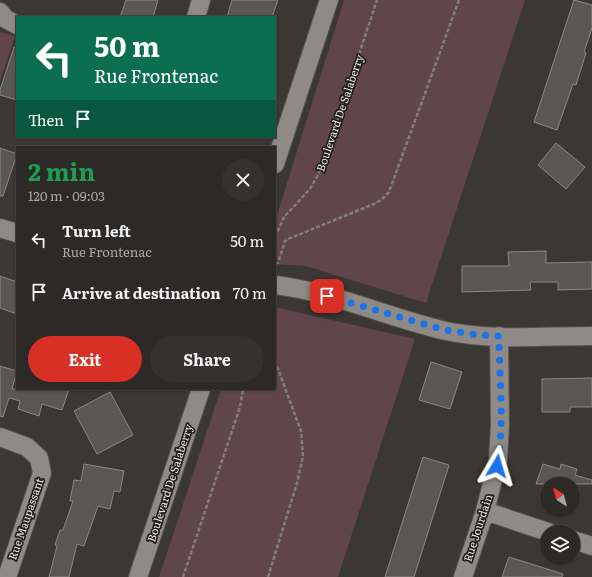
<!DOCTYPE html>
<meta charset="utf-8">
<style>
:root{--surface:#2c2926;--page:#34312e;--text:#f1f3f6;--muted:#a6a6a7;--line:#484543;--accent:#d93025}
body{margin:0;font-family:Literata,serif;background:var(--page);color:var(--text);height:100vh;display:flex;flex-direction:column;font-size:15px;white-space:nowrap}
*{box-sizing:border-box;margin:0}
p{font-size:13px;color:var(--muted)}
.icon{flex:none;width:22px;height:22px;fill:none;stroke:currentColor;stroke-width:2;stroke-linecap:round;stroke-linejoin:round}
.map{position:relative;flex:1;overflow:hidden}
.panel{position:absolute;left:16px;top:146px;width:260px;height:244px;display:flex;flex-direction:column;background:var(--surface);border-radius:0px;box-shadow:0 1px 3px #0004,0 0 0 1px var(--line)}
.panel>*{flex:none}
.guide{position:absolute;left:16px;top:16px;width:260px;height:122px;border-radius:0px;box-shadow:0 1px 3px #0004,0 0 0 1px var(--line);background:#0b6e4f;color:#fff;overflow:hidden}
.needle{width:26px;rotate:324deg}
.tools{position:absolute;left:540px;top:477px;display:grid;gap:8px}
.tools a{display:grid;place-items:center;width:40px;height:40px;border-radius:50%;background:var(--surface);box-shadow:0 1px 3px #0004,0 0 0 1px var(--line);font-size:20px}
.pin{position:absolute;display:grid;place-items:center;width:34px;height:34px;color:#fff;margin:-17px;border-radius:8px;box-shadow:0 2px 6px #0006}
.me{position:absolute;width:44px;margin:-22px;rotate:7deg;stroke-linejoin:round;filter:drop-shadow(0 0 3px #0008)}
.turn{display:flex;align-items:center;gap:14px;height:84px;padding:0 12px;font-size:18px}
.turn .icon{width:52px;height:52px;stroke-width:2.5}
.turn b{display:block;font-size:28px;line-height:34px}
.then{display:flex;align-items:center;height:38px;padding:0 12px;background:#0003;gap:8px;font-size:15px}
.round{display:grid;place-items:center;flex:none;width:42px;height:42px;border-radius:21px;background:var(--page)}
.head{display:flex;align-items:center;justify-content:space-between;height:68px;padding:0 12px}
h1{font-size:24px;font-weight:700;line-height:30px;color:#1e9e55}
.action{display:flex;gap:8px;margin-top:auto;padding:8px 12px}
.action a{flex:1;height:46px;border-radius:24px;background:var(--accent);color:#fff;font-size:16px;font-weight:700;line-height:46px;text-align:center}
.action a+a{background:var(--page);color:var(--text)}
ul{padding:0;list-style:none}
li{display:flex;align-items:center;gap:12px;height:52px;padding:0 12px}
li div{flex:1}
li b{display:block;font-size:15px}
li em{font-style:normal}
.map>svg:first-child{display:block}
</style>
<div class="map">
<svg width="592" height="577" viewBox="0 0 592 577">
<rect width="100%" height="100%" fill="#3b3733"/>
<path fill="#61454c" d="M344 0H525L426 303 306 266 275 264V222Z
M0 32 15 36 0 81Z
M275 307 415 339 338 577H159L221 389H275Z"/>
<path fill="#595752" stroke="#8a8882" d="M126 0H158L153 17H120Z
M232 0H278L272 17H227Z
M574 0 592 5V28L584 52 586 53 576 85 573 84 557 130 534 122Z
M14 47H17V100L0 95V90Z
M556 143 585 167 566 189 538 165Z
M0 148 17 154 3 196H0Z
M546 251V263L592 262V289L558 290V282H530L531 290 462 292V266H509L508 252Z
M0 276 17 282V314L0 308Z
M431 362 462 372 450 409 419 400Z
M0 366 17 371 12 389H69L62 410 42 404 39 416 18 409 20 401 9 398 3 417 0 416Z
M592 378V407H570V412H542V379Z
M110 392 133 435 97 454 74 411Z
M423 457 449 465 414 577H385Z
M84 464 124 471 120 492 114 491 110 509 98 506 84 546 77 544 69 577H49L57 546 55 545 60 530H63L73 501H70L74 480 81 481Z
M543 464 560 469 561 464 577 469 575 475 592 480V484H536Z
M509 557 563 574 562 577H502Z"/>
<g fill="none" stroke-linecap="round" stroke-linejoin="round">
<defs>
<path id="minor" d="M0 12 6 19 17 25
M196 17 201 0
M275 164 329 0
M0 228 17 233
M275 285C334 292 389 318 446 331 493 341 544 336 592 336
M0 437 27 447 39 458 42 473 7 577
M485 511 548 532
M573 540 592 546
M138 577 201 389
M463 577 485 511 498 460 500 425 499 336"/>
</defs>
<use href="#minor" stroke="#565350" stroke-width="20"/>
<path stroke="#817d7a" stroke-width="2.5" stroke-dasharray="4 2" stroke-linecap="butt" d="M275 237 284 217 310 189 318 175 323 163 377 0
M275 263H278L285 241 288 239 374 204 381 200 389 192 459 0
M183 577 240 407 243 389
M268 577 297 483 303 456 301 431 275 361"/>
<use href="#minor" stroke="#8f8a86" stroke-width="18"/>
</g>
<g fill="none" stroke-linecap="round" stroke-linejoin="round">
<path stroke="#1a73e8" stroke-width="7" stroke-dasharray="0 12.6" d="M327 296 445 330 478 335 499 336C499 377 505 427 497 466"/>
</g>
<g text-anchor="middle" stroke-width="3.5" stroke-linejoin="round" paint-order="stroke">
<g font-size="11" fill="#ebe8e6" stroke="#211e1d">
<text transform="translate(340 113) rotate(-71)" y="4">Boulevard De Salaberry</text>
<text transform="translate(170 483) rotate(-72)" y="4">Boulevard De Salaberry</text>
<text transform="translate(26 519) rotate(-71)" y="4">Rue Maupassant</text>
<text transform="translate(478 528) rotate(-72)" y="4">Rue Jourdain</text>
</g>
</g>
</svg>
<div class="tools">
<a><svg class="needle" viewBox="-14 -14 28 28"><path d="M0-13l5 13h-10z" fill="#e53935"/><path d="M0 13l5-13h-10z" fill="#a6a6a7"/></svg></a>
<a><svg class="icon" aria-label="layers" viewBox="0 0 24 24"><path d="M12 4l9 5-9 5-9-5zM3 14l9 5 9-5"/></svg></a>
</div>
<div class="pin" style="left:327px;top:296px;background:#d93025"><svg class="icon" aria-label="arrive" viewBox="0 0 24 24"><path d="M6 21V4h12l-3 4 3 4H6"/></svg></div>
<svg class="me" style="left:497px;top:466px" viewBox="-20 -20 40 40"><path d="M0-17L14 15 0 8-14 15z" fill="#1a73e8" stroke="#fff" stroke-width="4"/></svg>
<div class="guide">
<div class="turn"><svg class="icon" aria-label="left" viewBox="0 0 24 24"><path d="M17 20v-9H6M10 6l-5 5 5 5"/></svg><div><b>50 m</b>Rue Frontenac</div></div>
<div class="then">Then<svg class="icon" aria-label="arrive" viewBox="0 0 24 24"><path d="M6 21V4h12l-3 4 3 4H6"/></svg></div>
</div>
<section class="panel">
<div class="head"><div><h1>2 min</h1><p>120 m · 09:03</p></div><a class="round"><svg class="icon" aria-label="close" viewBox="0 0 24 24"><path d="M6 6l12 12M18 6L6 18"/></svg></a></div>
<ul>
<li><svg class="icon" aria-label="left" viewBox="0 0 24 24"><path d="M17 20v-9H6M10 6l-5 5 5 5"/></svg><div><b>Turn left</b><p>Rue Frontenac</p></div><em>50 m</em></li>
<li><svg class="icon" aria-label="arrive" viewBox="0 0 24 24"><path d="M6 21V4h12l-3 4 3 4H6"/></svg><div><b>Arrive at destination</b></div><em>70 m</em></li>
</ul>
<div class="action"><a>Exit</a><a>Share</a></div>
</section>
</div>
